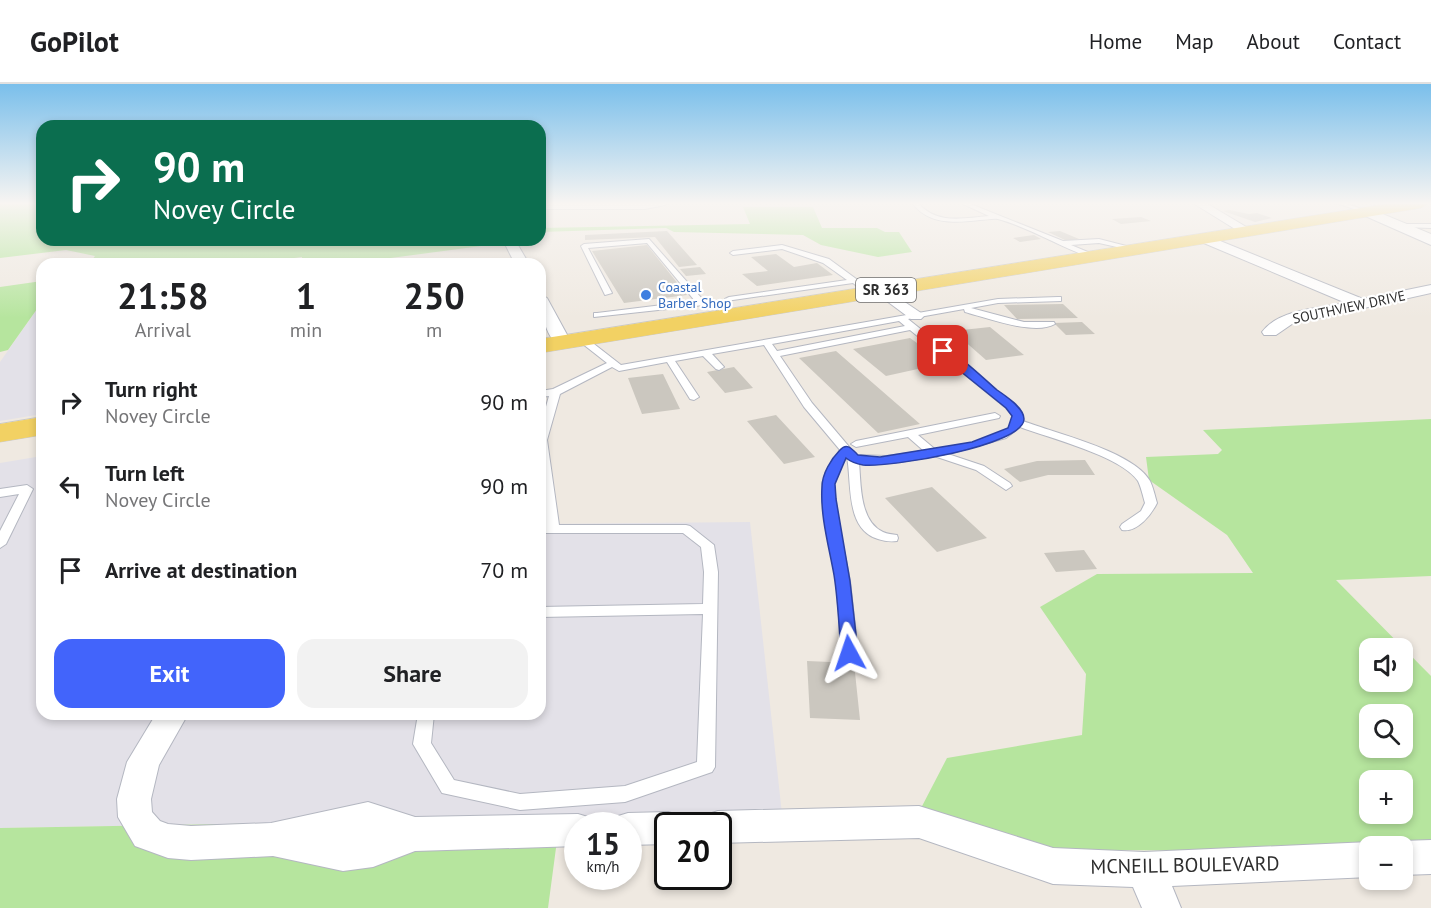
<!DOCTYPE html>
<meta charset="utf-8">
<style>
:root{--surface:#fff;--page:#f2f2f2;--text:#202124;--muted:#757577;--line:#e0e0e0;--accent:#4264fb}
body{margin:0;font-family:"PT Sans",sans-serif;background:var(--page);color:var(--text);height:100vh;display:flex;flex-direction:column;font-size:22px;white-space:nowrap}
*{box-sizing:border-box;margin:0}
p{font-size:20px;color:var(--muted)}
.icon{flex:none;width:33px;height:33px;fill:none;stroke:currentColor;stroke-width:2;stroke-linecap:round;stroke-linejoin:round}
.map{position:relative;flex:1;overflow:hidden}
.details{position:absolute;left:36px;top:174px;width:510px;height:462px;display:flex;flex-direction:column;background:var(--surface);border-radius:18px;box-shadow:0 3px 9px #0003}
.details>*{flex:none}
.top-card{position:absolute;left:36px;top:36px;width:510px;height:126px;border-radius:18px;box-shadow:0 3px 9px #0003;background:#0b6e4f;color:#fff;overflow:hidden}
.tools{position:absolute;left:1359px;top:554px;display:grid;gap:12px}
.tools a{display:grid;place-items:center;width:54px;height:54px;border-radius:12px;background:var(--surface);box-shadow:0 3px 9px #0003;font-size:30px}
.speed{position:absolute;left:564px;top:728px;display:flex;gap:12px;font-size:30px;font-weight:700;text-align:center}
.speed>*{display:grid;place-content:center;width:78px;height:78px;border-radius:50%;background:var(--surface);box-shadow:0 3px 9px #0003;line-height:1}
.speed small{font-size:15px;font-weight:400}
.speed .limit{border:3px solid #111;border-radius:9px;background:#fff;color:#111}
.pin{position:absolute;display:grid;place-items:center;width:51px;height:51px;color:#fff;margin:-26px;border-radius:12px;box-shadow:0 3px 9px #0006}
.me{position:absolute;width:66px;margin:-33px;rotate:355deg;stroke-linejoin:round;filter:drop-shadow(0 0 4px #0008)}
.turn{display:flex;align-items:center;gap:21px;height:126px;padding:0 18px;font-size:27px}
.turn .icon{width:78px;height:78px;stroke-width:2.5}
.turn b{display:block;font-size:42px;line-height:51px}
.eta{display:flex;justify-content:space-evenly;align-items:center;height:102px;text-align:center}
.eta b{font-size:36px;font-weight:700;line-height:42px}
.primary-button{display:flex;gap:12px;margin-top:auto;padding:12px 18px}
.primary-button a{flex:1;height:69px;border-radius:18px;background:var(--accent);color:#fff;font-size:24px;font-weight:700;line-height:69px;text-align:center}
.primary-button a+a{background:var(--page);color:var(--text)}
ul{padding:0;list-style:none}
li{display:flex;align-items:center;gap:18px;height:84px;padding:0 18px}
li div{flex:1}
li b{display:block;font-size:22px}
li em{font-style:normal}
header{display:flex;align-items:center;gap:36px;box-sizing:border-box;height:84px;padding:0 30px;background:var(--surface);border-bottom:2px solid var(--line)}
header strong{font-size:28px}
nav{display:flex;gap:33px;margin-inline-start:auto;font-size:21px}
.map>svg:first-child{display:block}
</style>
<header>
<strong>GoPilot</strong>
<nav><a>Home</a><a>Map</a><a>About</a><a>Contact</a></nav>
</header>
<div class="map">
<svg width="1431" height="824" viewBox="0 0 1431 824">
<rect width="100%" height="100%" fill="#efe9e1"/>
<path fill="#e3e1e8" d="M42 218V330L0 337V278Z
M42 372V630H540V440L750 438 782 730 0 744V379Z"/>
<path fill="#b6e59e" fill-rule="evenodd" d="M0 119H42V156H502L504 159 383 175 358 180H302V173L248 180H89L95 172 66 166 0 174Z
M743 123H813L822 144H877L885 148H899L912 168 878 173 821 161 803 151 674 148 666 144 540 148V144L750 140Z
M42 197V218L8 266 0 268V203Z
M1431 335V492L1336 496 1431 592V768L1402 762H1370L1369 768 997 765 919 728 947 674 1082 651 1086 590 1040 523 1097 490 1253 489 1227 451 1149 396 1146 373 1218 370 1222 366 1203 346ZM1370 564H1402V597H1370ZM1370 630H1402V663H1370ZM1370 696H1402V729H1370Z
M560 734 548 824H0V744Z"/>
<path fill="#cbc7bf" d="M1229 126 1249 130 1257 129 1272 134 1255 138 1223 127Z
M1141 133 1151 137 1121 140 1112 135Z
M667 147 697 181 679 183 655 153 585 156V151Z
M1060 147 1079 155 1067 157 1048 148Z
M1034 151 1041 155 1020 158 1013 154Z
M647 161 687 211 624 219 592 167Z
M776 170 794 183 817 179 833 191 757 202 742 190 768 187 751 173Z
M700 183 706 190 686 192 680 185Z
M1063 220 1078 234 1017 235 1004 221Z
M1082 238 1095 250 1066 251 1054 239Z
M990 243 1024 271 986 276 953 247Z
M910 254 945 279 886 292 853 265Z
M836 267 920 340 878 349 799 274Z
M734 283 753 304 725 309 707 288Z
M663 290 680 325 642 330 628 294Z
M776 331 815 373 784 380 747 337Z
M1085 376 1095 391H1048L1020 398 1004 385 1037 377Z
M932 403 987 454 937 468 885 414Z
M1084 466 1097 485 1056 488 1044 469Z
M807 577 854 579 860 636 810 634Z"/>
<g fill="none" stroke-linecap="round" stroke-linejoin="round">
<defs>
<path id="service" d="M912 119H918C937 141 963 134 989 132L961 119H968L1063 157 1099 155 1138 165 1135 167 1099 159 1071 161 1095 171V173L1093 174C1061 164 1031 144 998 135 993 134 986 136 980 136 954 139 929 141 912 119Z
M1336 119H1344L1371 128 1366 129Z
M1402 140H1431V144L1400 143V141Z
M649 155 704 217V221L594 233V229H597L695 217 647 159 588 164 612 209 605 211 581 162 584 160Z
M782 161 829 175 874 208 867 210 853 199 726 217 725 215 729 213 847 196 823 179 782 165 733 171 730 169 733 167Z
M1058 213H1061V217L998 219 971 224 1024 238H1054L1055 240C1035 252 987 234 965 228L964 225 908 235 1014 320 1023 332V337C1054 349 1133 367 1150 397 1153 403 1155 412 1157 419 1151 431 1137 449 1122 446L1120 443 1122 440 1141 427 1145 419C1143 412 1141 403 1138 397 1121 372 1049 354 1020 343L1006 354 948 370 984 382 1010 399 1012 402 1006 406 976 386 934 372 886 378H859C861 399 859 437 883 448 887 450 892 450 897 451L898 454 897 457C890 458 884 457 878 455 845 445 852 399 847 373L838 387 834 400 838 436 850 497 858 569 855 573 850 575 845 573 842 569 836 497 826 436 822 400 826 387 840 366 804 323 764 261 712 270 724 283 719 286 716 285 703 272 675 277 699 313 694 316 690 315 667 278 619 287 612 283 560 310 547 356 559 441H686L690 442 714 461 718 488 715 683 712 688 625 718 520 726 442 709 413 660 418 630H434L431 659 454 696 520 710 625 702 697 678 703 530 540 533V523L703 520 704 488 701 463 683 449H540V441H546L540 386V344L549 312 540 313V307L553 305 607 279 579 257V253H585L621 281 998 215ZM899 237 905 242 777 267 772 260ZM910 246 1006 324 1013 332C1012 336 1013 339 1010 342 998 357 954 362 936 366L918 351 999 334 1000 332 995 329 856 357 851 360 856 363 908 353 924 367 886 372 856 371 812 319 780 272Z
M27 401 33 405 6 460 0 464V447L19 410 0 413V405Z"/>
<path id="minor" d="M540 119H667L665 121 645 125H540Z
M1193 119H1206L1253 147 1247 151 1243 150Z
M1203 150 1363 215 1431 201V209L1292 240 1276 251H1264L1262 248C1279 225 1320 224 1346 219L1199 157 1197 154 1199 151Z
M503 156H515L529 180H515Z
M881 202 921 229 924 232 921 235H911L876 209 874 206Z
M540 210 547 214 571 258 569 262 563 263C546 259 540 224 540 210Z
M156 630H188L159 681 151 715 152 728 160 737 168 740 191 742 271 739 368 718 415 733 578 730 591 734 593 741H578V762L415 767 373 783 343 787 273 772 191 776 168 774 135 762 118 733 117 715 127 678Z
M919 722 1053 764 1144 768 1370 758 1381 762H1370V793L1172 802 1181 824H1142L1133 803 1053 800 919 754 718 759V741H701L706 731 718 727Z
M668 728 681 732 684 741H668V760L628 761V741H612L615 733 628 729Z
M1431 756V790L1402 791V762H1389L1402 757Z"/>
<path id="tertiary" d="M1368 124 1431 150V161L1363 131 1361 128 1363 125Z"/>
<path id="primary" d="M1392 119H1429L1421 124 540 269V255Z
M42 333V351L0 358V340Z"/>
</defs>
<use href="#service" stroke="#b4b7c1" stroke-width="2"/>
<use href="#minor" stroke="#b4b7c1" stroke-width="2"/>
<use href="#tertiary" stroke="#b4b7c1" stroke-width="2"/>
<use href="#primary" stroke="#c9c9c9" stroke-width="1"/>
<use href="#service" fill="#fff" fill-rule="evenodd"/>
<use href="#minor" fill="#fff" fill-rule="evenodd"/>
<use href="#tertiary" fill="#fff" fill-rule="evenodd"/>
<use href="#primary" fill="#f2d163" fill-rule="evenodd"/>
</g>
<linearGradient id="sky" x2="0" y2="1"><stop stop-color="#7abfeb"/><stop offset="0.51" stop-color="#f8f5f2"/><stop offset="1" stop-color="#f8f5f2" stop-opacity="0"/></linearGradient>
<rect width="1431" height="234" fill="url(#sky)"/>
<path fill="#4264fb" stroke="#2b41a3" stroke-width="1.5" d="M943 264C959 270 983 294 997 306 1006 312 1024 324 1024 335 1024 362 887 384 863 381 857 380 851 378 846 374L835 400 836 415 850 497 858 569 856 574 849 576 843 574 841 569C839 543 838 516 834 491 829 463 820 431 822 403 822 390 831 375 840 366 847 358 852 365 858 371L880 373 972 358 1008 344 1012 332 1006 324 939 270V265Z"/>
<circle fill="#3f7fe0" stroke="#fff" stroke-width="2" cx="646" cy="211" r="6"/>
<g text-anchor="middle" stroke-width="4.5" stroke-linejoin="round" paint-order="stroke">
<g font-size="14" fill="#366cbe" stroke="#fff" text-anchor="start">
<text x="658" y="208">Coastal<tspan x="658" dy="16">Barber Shop</tspan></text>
</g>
<g font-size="14" fill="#2e2e2e" stroke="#fff">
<text transform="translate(1349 223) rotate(-12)" y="5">SOUTHVIEW DRIVE</text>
</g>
<rect fill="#fff" stroke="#6d6d6d" stroke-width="1.5" x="856" y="194" width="60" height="24" rx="4.5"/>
<g font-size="15" font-weight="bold" fill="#2e2e2e">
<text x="886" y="211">SR 363</text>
</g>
<g font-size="20" fill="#2e2e2e" stroke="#fff">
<text transform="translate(1185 781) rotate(-1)" y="7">MCNEILL BOULEVARD</text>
</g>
</g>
</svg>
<div class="tools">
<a><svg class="icon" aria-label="sound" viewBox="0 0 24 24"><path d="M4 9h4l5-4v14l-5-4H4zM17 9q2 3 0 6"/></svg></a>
<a><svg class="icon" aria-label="search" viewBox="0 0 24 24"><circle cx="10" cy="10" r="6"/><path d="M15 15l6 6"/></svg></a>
<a>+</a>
<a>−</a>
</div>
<div class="speed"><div>15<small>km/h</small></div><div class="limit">20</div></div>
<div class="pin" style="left:943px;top:267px;background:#d93025"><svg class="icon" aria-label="arrive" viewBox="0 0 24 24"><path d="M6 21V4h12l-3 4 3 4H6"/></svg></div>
<svg class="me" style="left:849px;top:569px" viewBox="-20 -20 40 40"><path d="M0-17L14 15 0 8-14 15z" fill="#4264fb" stroke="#fff" stroke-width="4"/></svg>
<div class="top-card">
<div class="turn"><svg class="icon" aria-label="right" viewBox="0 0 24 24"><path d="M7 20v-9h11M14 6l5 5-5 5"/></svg><div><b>90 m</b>Novey Circle</div></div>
</div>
<section class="details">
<div class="eta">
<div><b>21:58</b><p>Arrival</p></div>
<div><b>1</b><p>min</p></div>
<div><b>250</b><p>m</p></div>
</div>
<ul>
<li><svg class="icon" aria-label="right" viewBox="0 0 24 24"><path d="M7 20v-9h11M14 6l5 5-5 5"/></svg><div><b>Turn right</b><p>Novey Circle</p></div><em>90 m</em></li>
<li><svg class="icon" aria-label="left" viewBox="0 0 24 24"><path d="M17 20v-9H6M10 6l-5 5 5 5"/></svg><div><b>Turn left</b><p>Novey Circle</p></div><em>90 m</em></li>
<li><svg class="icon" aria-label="arrive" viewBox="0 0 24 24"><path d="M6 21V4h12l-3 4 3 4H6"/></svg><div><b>Arrive at destination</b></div><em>70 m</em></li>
</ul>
<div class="primary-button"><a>Exit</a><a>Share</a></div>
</section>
</div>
